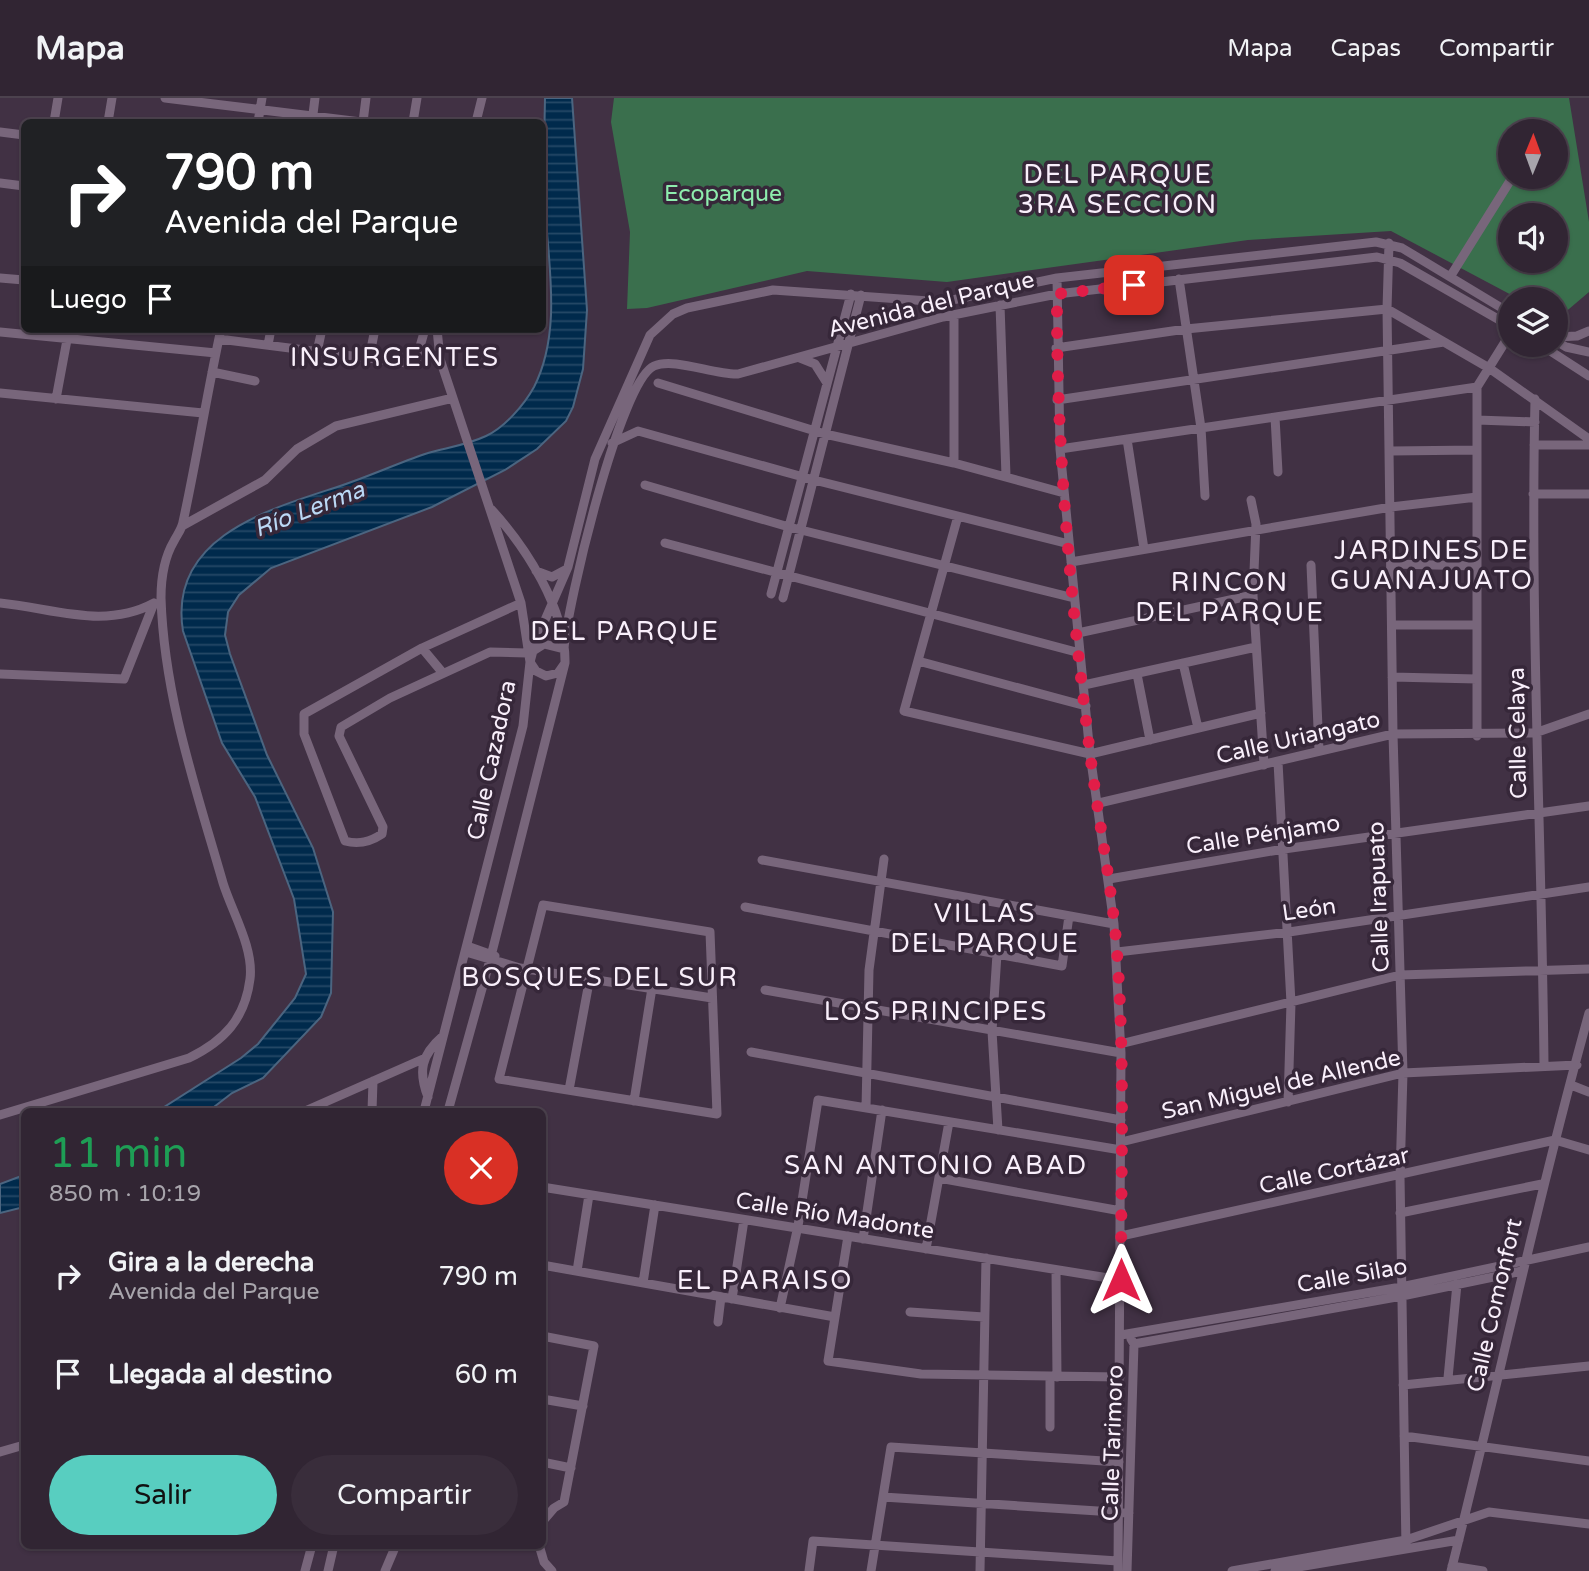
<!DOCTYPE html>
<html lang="es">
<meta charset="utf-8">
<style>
:root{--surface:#312533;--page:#392d3b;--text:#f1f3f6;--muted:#a8a5ac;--line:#4c424e;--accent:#58cec0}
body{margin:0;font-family:"Varela Round",sans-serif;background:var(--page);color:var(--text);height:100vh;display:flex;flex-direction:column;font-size:26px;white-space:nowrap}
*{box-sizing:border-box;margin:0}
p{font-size:23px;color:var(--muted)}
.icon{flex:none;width:38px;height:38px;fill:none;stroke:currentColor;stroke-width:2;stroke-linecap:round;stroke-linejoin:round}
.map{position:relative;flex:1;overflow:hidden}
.sheet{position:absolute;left:21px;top:1010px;width:525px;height:441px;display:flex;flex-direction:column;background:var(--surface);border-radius:10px;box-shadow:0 2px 5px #0004,0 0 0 2px var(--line)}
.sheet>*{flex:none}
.hud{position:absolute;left:21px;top:21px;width:525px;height:214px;border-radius:10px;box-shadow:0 2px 5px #0004,0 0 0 2px var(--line);background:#202124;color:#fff;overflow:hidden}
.needle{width:46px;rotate:1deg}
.buttons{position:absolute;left:1498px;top:21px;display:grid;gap:14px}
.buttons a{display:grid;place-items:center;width:70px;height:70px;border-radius:50%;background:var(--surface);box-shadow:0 2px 5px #0004,0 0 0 2px var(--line);font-size:35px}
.pin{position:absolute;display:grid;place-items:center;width:60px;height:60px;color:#fff;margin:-30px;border-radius:14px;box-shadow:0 4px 10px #0006}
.me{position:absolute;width:77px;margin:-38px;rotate:0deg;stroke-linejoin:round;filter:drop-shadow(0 0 5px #0008)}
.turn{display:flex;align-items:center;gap:24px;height:147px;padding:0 28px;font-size:32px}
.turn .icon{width:91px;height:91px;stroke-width:2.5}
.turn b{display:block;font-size:49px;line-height:60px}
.then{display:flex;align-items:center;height:66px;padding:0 28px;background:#0003;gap:14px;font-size:26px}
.round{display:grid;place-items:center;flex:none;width:74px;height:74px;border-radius:37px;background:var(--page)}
.summary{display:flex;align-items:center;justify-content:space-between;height:119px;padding:0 28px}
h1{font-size:42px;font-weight:600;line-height:52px;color:#1e9e55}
.cta{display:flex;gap:14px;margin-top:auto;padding:14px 28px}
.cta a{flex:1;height:80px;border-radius:42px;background:var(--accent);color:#111;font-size:28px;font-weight:600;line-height:80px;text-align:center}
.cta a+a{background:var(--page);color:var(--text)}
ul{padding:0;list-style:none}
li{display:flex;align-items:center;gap:21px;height:98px;padding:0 28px}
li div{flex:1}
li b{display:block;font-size:26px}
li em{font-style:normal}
header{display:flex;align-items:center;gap:42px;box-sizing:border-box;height:98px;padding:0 35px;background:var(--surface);border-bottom:2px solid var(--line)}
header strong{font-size:33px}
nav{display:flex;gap:38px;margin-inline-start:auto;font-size:24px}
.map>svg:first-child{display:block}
</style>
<header>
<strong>Mapa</strong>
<nav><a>Mapa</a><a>Capas</a><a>Compartir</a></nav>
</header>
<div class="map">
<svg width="1589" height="1473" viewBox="0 0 1589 1473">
<defs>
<pattern id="water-rules" width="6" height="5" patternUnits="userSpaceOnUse" patternTransform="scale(1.75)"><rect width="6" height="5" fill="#002a4c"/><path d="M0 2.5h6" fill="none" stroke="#264967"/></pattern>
</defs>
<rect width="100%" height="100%" fill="#413144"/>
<path fill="#3a6f4d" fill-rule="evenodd" d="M614 0H1569L1589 124V194L1556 222V201H1519L1391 133 1248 142 947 184 807 173 647 210 627 211 630 134 611 24ZM1510 33H1556V79H1510ZM1510 117H1556V163H1510Z"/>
<path fill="url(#water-rules)" stroke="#4b6580" stroke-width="2" d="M545 0H572L587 212 583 271 573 309 566 323 537 351 505 372 432 409 271 470 239 497 228 514 225 537 230 556 267 657 313 750 333 814 331 895 321 919 263 980 232 995 210 1012 158 1013 241 960 258 946 295 900 306 876 294 801 255 699 222 645 183 533C168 442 263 413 331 391 363 381 393 367 425 356 445 350 467 347 486 338 505 329 524 307 534 289 560 238 550 176 546 122 544 82 544 40 545 0Z
M24 1077V1109L0 1115V1086Z"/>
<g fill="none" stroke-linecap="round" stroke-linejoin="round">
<path stroke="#78667b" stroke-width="9" d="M165 0 361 24
M54 24 58 0
M108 24 112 0
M258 24 262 0
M312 24 315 0
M363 24 366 0
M413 24 417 0
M476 24 482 0
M0 34 24 37
M0 85 24 88
M1389 145 1387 211 1393 636 1403 975 1400 1078 1406 1451
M1450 179 1510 83
M0 180 24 182
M1057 180 1060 351 1090 656 1114 826 1121 955 1118 1473
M1179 181 1201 330 1205 398
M1000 207 1006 378
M954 217V365
M0 234 216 255
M1556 239 1577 238 1589 233
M219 241 415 266 425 231
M1556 243 1566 249 1589 254
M268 247 271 231
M1541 247 1589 278
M1056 250 1186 231 1387 211 1489 270 1589 341
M317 254 322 231
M800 260 815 266 827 285
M369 261 375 231
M212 274 255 283
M658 285 825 336 954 365 1064 395
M1477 289V638
M1477 289 1510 236
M0 295 203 315
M56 301 69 231
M1535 301C1530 523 1542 746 1544 968
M1057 302 1444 244
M1275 319 1278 374
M1477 322 1535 324
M1127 341 1144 451
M612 345 638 333 814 382 1069 446
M1534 347H1589
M1060 351 1477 289
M1391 353 1477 352
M645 387 789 429 1074 500
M1533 396H1589
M1251 402 1256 426 1253 497 1264 667
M958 418 904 613 1090 656 1261 615
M182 428 265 382 297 351 336 328 453 300
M665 445 1080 555
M1071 464 1391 409 1477 399
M1392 466 1477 468
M1311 467 1319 653
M536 473 552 479 567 471
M771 496 851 196
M783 500 861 197
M0 505C53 510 104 532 154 505
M521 505 422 550 304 616V636L345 743C359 747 370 744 382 736L383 729 339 638 341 629 390 600 490 554 527 555
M1392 527H1477
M1078 535 1253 497
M422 550 442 574
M533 553 544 546 564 551C567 508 620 283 654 268 674 259 714 277 738 276L943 219 1057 196 1377 159 1400 165 1510 228
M918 563 1086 608
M565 565 558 575 546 578 536 573 530 564 535 545 568 469 595 361 650 237 673 216 687 210 773 192 943 204 1057 180 1376 144 1402 150 1510 215
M1183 565 1198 630
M0 576 124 581 154 505
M1137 576 1150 642
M1392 579 1477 581
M1084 587 1256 549
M1278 664 1291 905 1288 1004
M1099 705 1393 636 1535 635 1589 616
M762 762 1114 826
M1109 781 1284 751 1589 708
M543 807 710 834 717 1016 499 981Z
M745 809 1062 868 1069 818
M467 848 495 858
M466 854 520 870 712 900
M1117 854 1289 834 1589 789
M997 856 992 933 998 1032
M765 892 1121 955
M1120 946 1400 877 1589 871
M751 954 1121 1022
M1571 987 1589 994
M569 992 590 879
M428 999C418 973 421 957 443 938
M634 1003 652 890
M866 1010 869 872 884 761
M305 1013 423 961
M372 1013 373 983
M424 1013 523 628 530 564 521 505 440 261 437 231
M448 1013 490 862 565 565C566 511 526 449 491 411
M0 1017 189 960C224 943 245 921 250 881 254 850 232 814 223 785 196 691 164 598 161 500 161 480 164 460 174 443 177 437 182 431 183 424 197 360 207 295 221 231
M1121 1044 1403 975 1577 967
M939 1080 1121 1113
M542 1089 1121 1182
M1400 1115 1542 1086
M848 1138 828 1263 921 1276 1120 1279
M1121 1138 1555 1042 1589 1052
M863 1141 882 1012
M926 1151 949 1024
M542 1167 835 1219
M1056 1172 1057 1279
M577 1173 589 1097
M643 1185 655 1107
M732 1201 744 1122
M780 1210 798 1128 818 1002 1121 1052
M910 1214 984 1219
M718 1224 721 1199
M1121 1237 1401 1189 1589 1149
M542 1238 594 1248 564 1404 554 1410 542 1424
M1134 1246 1402 1198 1522 1173
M1050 1278V1329
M1448 1280 1457 1186
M1403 1287 1589 1268
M542 1301 583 1308
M1404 1338 1589 1363
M0 1354 24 1347
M542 1364 571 1370
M883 1399 1129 1415
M539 1447 544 1464 552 1473
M1452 1468 1483 1473
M305 1473 312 1447
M328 1473 334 1447
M385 1473 396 1447
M809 1473 813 1443 1118 1463
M871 1473 891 1349 1119 1364
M980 1473 986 1160
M1127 1473 1134 1246 1131 1241
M1232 1473 1406 1442 1489 1414 1589 1426
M1275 1473 1459 1442
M1451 1473C1498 1287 1538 1099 1589 915"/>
</g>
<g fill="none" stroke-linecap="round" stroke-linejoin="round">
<path stroke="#e11d48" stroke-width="12" stroke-dasharray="0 21.6" d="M1121 1182C1121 1073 1125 963 1117 854 1112 787 1098 721 1090 655 1071 503 1056 349 1057 196L1134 187"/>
</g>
<g text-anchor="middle" stroke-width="7" stroke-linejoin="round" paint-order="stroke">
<g font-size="23" fill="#8eedae" stroke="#362739">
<text x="723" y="103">Ecoparque</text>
</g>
<g font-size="23" fill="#f9effb" stroke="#362739">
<text transform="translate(931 206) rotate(-14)" y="8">Avenida del Parque</text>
<text transform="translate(1517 635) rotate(-91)" y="8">Calle Celaya</text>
<text transform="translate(1298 639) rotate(-13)" y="8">Calle Uriangato</text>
<text transform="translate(491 662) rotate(-78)" y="8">Calle Cazadora</text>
<text transform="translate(1263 736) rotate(-9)" y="8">Calle Pénjamo</text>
<text transform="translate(1378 799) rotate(-92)" y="8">Calle Irapuato</text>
<text transform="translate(1309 811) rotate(-8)" y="8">León</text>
<text transform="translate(1281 986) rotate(-13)" y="8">San Miguel de Allende</text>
<text transform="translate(1334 1072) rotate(-12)" y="8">Calle Cortázar</text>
<text transform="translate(835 1117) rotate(9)" y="8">Calle Río Madonte</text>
<text transform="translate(1352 1177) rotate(-10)" y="8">Calle Silao</text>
<text transform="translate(1494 1207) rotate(-77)" y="8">Calle Comonfort</text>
<text transform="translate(1112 1345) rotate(-88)" y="8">Calle Tarimoro</text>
</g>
<g font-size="24" font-style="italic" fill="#bbd8f5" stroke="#362739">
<text transform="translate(309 411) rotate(-21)" y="8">Río Lerma</text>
</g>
<g font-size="26" letter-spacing="2" fill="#f9effb" stroke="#362739">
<text x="1118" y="85">DEL PARQUE<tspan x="1118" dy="30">3RA SECCION</tspan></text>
<text x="395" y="268">INSURGENTES</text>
<text x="1432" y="461">JARDINES DE<tspan x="1432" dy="30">GUANAJUATO</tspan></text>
<text x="1230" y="493">RINCON<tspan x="1230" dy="30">DEL PARQUE</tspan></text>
<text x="625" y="542">DEL PARQUE</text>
<text x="985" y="824">VILLAS<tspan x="985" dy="30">DEL PARQUE</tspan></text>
<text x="600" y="888">BOSQUES DEL SUR</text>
<text x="936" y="922">LOS PRINCIPES</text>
<text x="936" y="1076">SAN ANTONIO ABAD</text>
<text x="765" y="1191">EL PARAISO</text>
</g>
</g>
</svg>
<div class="buttons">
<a><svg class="needle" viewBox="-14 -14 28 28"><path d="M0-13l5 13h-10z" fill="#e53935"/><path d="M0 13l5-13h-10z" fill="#a8a5ac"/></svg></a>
<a><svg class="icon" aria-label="sound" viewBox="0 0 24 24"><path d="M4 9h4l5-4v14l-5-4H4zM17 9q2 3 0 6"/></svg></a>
<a><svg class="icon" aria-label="layers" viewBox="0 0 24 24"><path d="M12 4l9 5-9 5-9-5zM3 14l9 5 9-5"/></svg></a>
</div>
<div class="pin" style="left:1134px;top:187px;background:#d93025"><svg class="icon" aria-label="arrive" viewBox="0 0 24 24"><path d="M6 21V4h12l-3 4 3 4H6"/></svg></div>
<svg class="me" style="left:1121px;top:1182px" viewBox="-20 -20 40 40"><path d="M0-17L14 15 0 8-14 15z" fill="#e11d48" stroke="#fff" stroke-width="4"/></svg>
<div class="hud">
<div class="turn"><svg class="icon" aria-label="right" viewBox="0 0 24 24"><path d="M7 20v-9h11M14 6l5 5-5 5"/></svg><div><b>790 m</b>Avenida del Parque</div></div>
<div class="then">Luego<svg class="icon" aria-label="arrive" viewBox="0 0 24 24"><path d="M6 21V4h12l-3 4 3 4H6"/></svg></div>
</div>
<section class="sheet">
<div class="summary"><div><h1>11 min</h1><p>850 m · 10:19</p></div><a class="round" style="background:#d93025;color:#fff"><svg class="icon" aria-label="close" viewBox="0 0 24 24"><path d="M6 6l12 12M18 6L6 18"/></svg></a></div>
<ul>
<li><svg class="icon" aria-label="right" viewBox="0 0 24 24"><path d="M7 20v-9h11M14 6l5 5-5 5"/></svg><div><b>Gira a la derecha</b><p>Avenida del Parque</p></div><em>790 m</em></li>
<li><svg class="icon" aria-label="arrive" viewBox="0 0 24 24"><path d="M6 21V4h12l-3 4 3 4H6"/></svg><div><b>Llegada al destino</b></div><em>60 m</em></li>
</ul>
<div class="cta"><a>Salir</a><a>Compartir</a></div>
</section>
</div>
